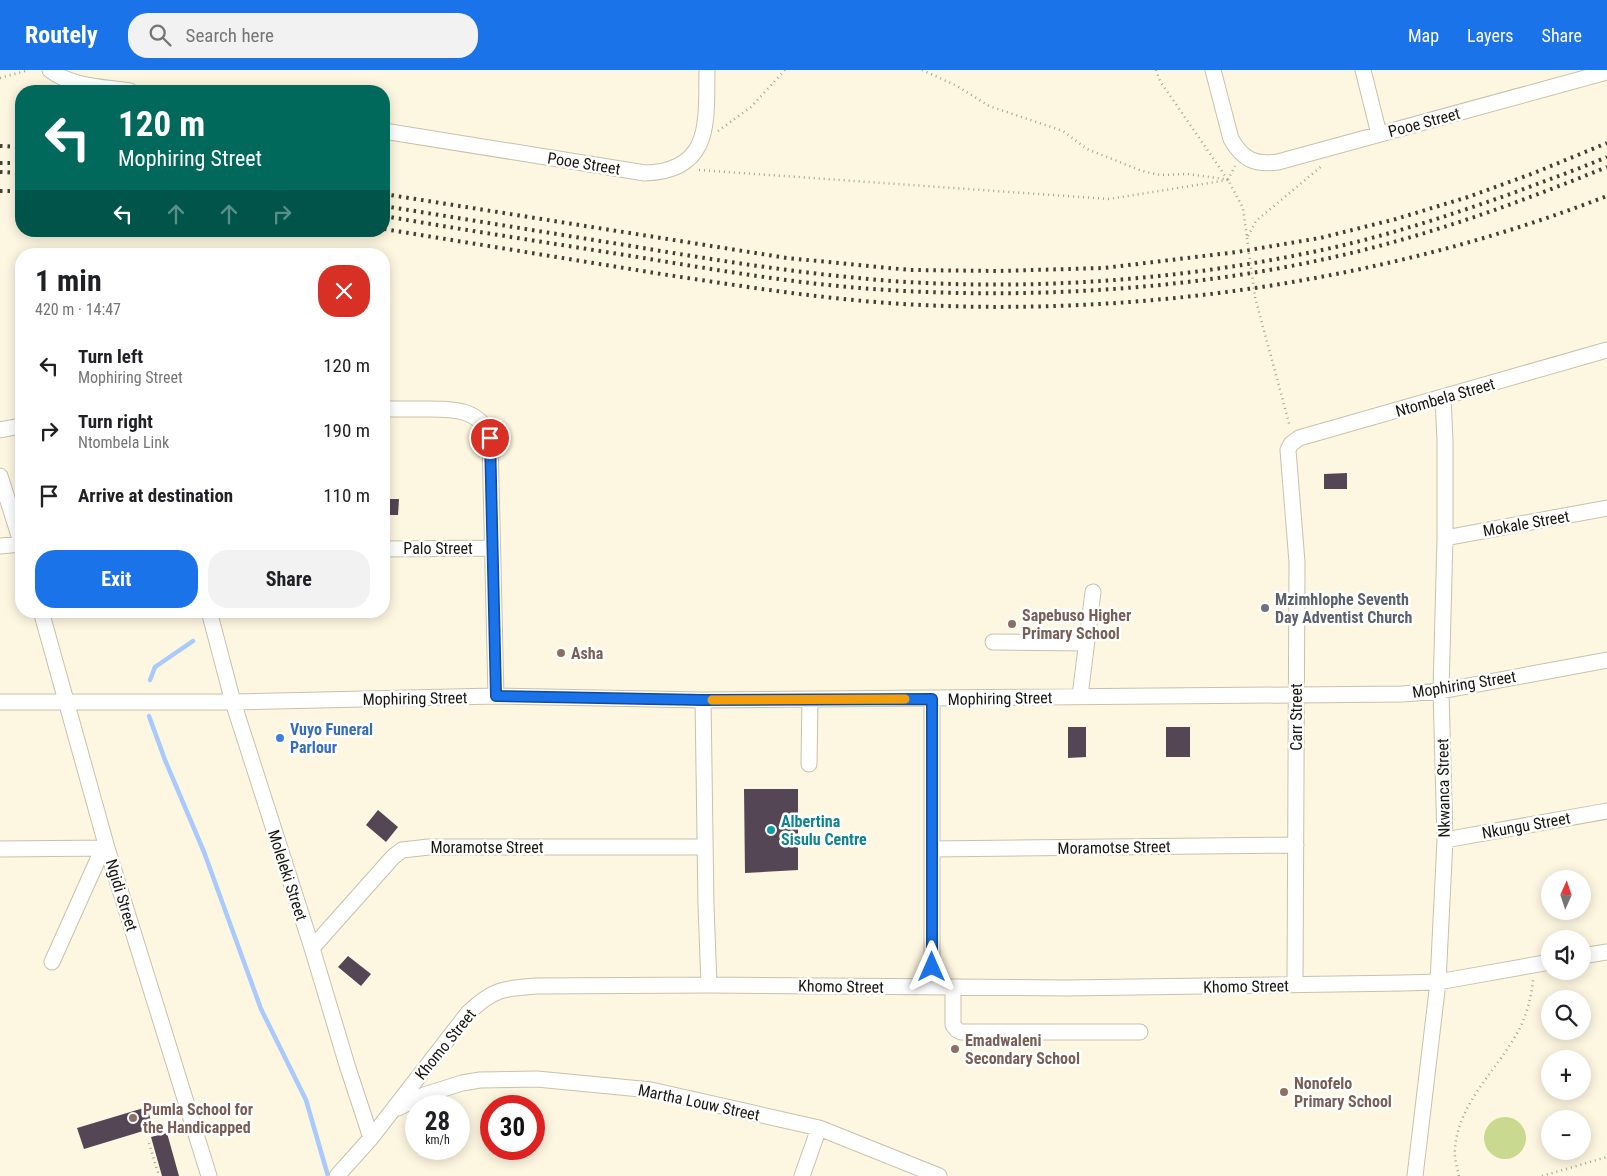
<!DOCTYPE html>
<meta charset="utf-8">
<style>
:root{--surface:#fff;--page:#f2f2f2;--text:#202124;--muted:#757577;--accent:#1a73e8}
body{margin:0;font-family:"Roboto Condensed",sans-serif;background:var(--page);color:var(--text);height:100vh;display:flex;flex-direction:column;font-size:19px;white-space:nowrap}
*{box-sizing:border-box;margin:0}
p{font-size:16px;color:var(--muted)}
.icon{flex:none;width:28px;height:28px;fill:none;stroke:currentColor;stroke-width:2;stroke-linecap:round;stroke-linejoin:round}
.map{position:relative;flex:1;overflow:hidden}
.panel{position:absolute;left:15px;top:178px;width:375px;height:370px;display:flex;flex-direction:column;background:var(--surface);border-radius:20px;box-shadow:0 2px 12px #0003}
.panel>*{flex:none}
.hud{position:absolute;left:15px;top:15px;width:375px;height:152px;border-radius:20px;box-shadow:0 2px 12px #0003;background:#00695c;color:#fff;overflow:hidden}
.needle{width:32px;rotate:3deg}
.tools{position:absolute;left:1541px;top:800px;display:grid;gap:10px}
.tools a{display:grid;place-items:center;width:50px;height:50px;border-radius:50%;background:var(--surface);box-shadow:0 2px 12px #0003;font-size:25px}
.speed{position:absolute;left:405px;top:1025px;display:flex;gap:10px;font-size:25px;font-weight:700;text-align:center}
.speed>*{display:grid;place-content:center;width:65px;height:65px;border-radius:50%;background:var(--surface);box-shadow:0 2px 12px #0003;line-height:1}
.speed small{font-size:12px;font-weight:400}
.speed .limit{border:8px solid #d22;background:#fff;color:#111}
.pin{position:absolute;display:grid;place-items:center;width:42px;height:42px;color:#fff;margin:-21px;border:2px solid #fff;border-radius:50%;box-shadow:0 1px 5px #0007}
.me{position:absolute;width:55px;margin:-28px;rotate:0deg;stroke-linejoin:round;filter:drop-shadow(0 0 4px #0008)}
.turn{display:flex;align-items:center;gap:18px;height:105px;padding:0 20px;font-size:22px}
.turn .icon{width:65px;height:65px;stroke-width:2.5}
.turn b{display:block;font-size:35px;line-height:42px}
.lanes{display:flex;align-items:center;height:48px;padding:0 20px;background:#0003;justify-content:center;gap:25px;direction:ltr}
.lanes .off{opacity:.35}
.round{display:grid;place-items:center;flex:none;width:52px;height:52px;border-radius:20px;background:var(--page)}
.overview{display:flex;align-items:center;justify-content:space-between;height:85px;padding:0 20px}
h1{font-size:30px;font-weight:700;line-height:38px}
.cta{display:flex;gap:10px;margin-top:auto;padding:10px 20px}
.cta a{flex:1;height:58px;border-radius:20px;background:var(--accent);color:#fff;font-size:20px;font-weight:700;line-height:58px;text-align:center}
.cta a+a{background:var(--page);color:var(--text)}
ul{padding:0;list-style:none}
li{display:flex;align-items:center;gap:15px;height:65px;padding:0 20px}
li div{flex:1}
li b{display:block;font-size:19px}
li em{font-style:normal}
header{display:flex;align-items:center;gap:30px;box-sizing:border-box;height:70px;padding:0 25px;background:var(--accent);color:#fff}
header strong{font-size:24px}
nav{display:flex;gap:28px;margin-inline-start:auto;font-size:18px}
.search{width:350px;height:45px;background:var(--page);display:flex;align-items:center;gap:12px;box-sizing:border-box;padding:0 18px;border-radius:20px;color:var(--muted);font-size:19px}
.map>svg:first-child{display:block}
</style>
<header>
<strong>Routely</strong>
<div class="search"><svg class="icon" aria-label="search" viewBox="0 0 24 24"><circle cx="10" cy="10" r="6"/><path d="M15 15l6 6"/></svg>Search here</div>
<nav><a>Map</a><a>Layers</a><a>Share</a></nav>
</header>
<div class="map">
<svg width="1607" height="1106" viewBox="0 0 1607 1106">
<rect width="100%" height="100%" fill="#fdf6e0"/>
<path fill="#c9d98f" d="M1484 1068a21 21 0 1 1 42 0a21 21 0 1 1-42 0Z"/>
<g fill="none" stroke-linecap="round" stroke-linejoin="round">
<path stroke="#a8caff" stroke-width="4.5" d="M150 610 155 597 193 571
M149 646 165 690 204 782 261 939 306 1030 328 1106"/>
</g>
<path fill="#544655" d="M1347 403V419H1324V404Z
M384 429H399L398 445H384Z
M1068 657H1086V687L1068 688Z
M1166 657H1190V687H1166Z
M744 719H798V800L745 803Z
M378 740 398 757 386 772 366 755Z
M348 886 371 904 361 916 338 897Z
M147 1037 153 1058 84 1079 77 1058Z
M167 1063 179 1106H162L151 1067Z"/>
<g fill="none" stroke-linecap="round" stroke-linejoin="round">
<defs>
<path id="minor" d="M50 0C71 17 105 17 130 21
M1213 0 1231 69C1243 90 1255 95 1278 92L1607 2
M1363 0 1379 64
M384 61 645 103C713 101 706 50 707 0
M384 339C397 339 410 339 423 339 450 339 480 337 490 368L496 626
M0 360 21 356
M0 406 21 472
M1445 468 1607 438
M0 476 21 474
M384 479 492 478
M41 541 107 778 209 1106
M209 541 233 632 312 878 347 995 371 1068
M993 572 1085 573
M1080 626 1093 522
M932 629V917
M703 630 706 835 709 915
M0 632H233L496 626 703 630 1402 624 1441 621 1607 590
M809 694 810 629
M1445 770 1607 741
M0 779 107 778
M932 779 1296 775
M312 878 393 787 402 780 429 777H705
M1582 886 1607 882
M52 892 103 778
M1295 914 1297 492 1288 380 1291 374 1299 368 1607 280
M953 917V955L957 960 961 962H1140
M398 1038 424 1025 462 1013 480 1010 537 1009 651 1020 819 1058 939 1106
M337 1106 371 1068 468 943C493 919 504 918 537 916L709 915 1067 918 1403 913 1438 912 1550 892
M802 1106 819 1058
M1415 1106 1438 912 1445 770 1441 621 1445 468V370L1443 328"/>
</defs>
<use href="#minor" stroke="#c8c1ac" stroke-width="17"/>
<path stroke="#a7a292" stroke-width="2.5" stroke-dasharray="1 4" stroke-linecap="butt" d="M922 0 957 16 989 36 1063 61 1087 79 1142 101 1160 105 1187 104 1224 109
M1156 0 1160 11 1228 110 1243 138 1247 168
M0 8 29 0
M718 61 751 37 785 0
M699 100 1109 129 1228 110
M1228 110 1235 96
M1248 166 1256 151 1323 95
M1255 227 1290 357
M149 1073 159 1106
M1459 1106C1457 1097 1454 1088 1455 1079 1458 1034 1495 1002 1516 965 1526 948 1531 930 1533 910
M1542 1106 1607 1087"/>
<use href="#minor" stroke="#fff" stroke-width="15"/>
<path stroke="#423f34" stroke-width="4" stroke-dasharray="2.5 5" stroke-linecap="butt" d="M0 76 21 77
M0 93H21
M0 102 21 103
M0 121H21
M384 124 787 188 910 200 998 201 1104 198 1237 182 1320 168 1396 149 1468 127 1534 103 1607 73
M384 136C464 149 544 162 625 175 714 190 802 204 892 211 1035 221 1182 210 1322 180 1387 166 1451 145 1513 123 1545 111 1576 100 1607 87
M384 146C464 160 544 172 625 185 699 197 773 210 848 217 1005 231 1180 222 1334 187 1428 166 1518 133 1607 97
M384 159C476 174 569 189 661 204 741 216 822 229 903 234 1136 248 1389 211 1607 126"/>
<path stroke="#a7a292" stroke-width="2.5" stroke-dasharray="1 4" stroke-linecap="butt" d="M1247 168 1255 227"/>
</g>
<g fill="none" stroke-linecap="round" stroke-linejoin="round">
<defs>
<path id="route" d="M490 368 496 626 703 630 932 629V897"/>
</defs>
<use href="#route" stroke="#114b97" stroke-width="12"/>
<use href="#route" stroke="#1a73e8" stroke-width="9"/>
<path stroke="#f59e0b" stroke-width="9" d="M712 630 905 629"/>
</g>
<circle fill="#6b7280" stroke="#fff" stroke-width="2" cx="1265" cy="538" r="5"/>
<g fill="#8d6e63" stroke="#fff" stroke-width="2">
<circle cx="1012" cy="554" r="5"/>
<circle cx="561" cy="583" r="5"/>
<circle cx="955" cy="979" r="5"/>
<circle cx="1284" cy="1022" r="5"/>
<circle cx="133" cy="1048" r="5"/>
</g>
<circle fill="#3f7fe0" stroke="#fff" stroke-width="2" cx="280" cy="668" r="5"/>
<circle fill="#0f9aa8" stroke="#fff" stroke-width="2" cx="771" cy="760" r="5"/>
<g text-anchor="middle" stroke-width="5" stroke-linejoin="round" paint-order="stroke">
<g font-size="16" fill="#18160e" stroke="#fff">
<text transform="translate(1424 52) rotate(-15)" y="6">Pooe Street</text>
<text transform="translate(584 93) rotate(9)" y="6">Pooe Street</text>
<text transform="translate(1445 327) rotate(-16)" y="6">Ntombela Street</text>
<text transform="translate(1526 453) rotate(-10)" y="6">Mokale Street</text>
<text x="438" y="484">Palo Street</text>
<text transform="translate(1464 614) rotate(-9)" y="6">Mophiring Street</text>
<text transform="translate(415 628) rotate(-1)" y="6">Mophiring Street</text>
<text transform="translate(1000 628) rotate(-1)" y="6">Mophiring Street</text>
<text transform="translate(1296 647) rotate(-90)" y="6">Carr Street</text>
<text transform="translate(1443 718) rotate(-91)" y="6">Nkwanca Street</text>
<text transform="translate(1526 755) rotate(-10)" y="6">Nkungu Street</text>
<text x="487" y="783">Moramotse Street</text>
<text transform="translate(1114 777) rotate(-1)" y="6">Moramotse Street</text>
<text transform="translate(288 805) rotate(72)" y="6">Moleleki Street</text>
<text transform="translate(122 825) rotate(73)" y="6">Ngidi Street</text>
<text transform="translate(841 916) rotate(1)" y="6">Khomo Street</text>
<text transform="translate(1246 916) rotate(-1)" y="6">Khomo Street</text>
<text transform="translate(445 974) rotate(-51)" y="6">Khomo Street</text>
<text transform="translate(699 1032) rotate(12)" y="6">Martha Louw Street</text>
</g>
<g font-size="16" font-weight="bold" fill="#5b616d" stroke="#fff" text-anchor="start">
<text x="1275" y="535">Mzimhlophe Seventh<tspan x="1275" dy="18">Day Adventist Church</tspan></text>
</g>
<g font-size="16" font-weight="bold" fill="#785e54" stroke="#fff" text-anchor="start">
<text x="1022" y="551">Sapebuso Higher<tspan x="1022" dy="18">Primary School</tspan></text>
<text x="571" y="589">Asha</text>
<text x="965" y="976">Emadwaleni<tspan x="965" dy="18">Secondary School</tspan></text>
<text x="1294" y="1019">Nonofelo<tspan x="1294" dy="18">Primary School</tspan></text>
<text x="143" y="1045">Pumla School for<tspan x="143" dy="18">the Handicapped</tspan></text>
</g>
<g font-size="16" font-weight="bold" fill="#366cbe" stroke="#fff" text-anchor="start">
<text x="290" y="665">Vuyo Funeral<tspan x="290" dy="18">Parlour</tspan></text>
</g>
<g font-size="16" font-weight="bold" fill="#0d838f" stroke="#fff" text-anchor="start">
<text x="781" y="757">Albertina<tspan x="781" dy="18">Sisulu Centre</tspan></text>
</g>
</g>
</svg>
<div class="tools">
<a><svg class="needle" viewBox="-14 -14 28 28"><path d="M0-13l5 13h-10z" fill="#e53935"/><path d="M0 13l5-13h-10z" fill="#757577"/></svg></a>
<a><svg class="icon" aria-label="sound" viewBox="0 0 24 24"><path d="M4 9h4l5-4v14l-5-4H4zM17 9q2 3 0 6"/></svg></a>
<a><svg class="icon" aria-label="search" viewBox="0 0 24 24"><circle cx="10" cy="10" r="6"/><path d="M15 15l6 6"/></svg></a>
<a>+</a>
<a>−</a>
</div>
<div class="speed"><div>28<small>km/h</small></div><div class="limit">30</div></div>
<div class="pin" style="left:490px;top:368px;background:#d93025"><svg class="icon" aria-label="arrive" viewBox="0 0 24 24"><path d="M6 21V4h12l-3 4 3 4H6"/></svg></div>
<svg class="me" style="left:932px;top:897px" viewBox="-20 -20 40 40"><path d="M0-17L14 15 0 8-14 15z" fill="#1a73e8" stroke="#fff" stroke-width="4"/></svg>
<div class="hud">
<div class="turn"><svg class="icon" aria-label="left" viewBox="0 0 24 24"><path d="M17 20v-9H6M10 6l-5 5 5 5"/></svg><div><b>120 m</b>Mophiring Street</div></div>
<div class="lanes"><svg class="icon" aria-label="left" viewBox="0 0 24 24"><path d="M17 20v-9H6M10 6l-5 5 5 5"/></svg><svg class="icon off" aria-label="ahead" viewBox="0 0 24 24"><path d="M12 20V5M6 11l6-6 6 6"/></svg><svg class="icon off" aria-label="ahead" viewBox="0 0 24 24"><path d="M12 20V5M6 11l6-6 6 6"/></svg><svg class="icon off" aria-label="right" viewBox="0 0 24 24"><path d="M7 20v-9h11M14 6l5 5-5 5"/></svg></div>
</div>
<section class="panel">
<div class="overview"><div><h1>1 min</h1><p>420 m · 14:47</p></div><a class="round" style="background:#d93025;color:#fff"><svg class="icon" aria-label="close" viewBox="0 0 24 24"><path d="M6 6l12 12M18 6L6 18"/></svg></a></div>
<ul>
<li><svg class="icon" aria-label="left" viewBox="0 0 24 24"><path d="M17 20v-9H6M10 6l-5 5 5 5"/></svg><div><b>Turn left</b><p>Mophiring Street</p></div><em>120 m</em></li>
<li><svg class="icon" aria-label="right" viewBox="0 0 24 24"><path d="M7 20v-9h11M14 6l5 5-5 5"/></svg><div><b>Turn right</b><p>Ntombela Link</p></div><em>190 m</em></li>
<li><svg class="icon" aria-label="arrive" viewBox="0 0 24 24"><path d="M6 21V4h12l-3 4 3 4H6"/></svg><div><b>Arrive at destination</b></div><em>110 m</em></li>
</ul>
<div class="cta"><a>Exit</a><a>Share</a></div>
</section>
</div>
